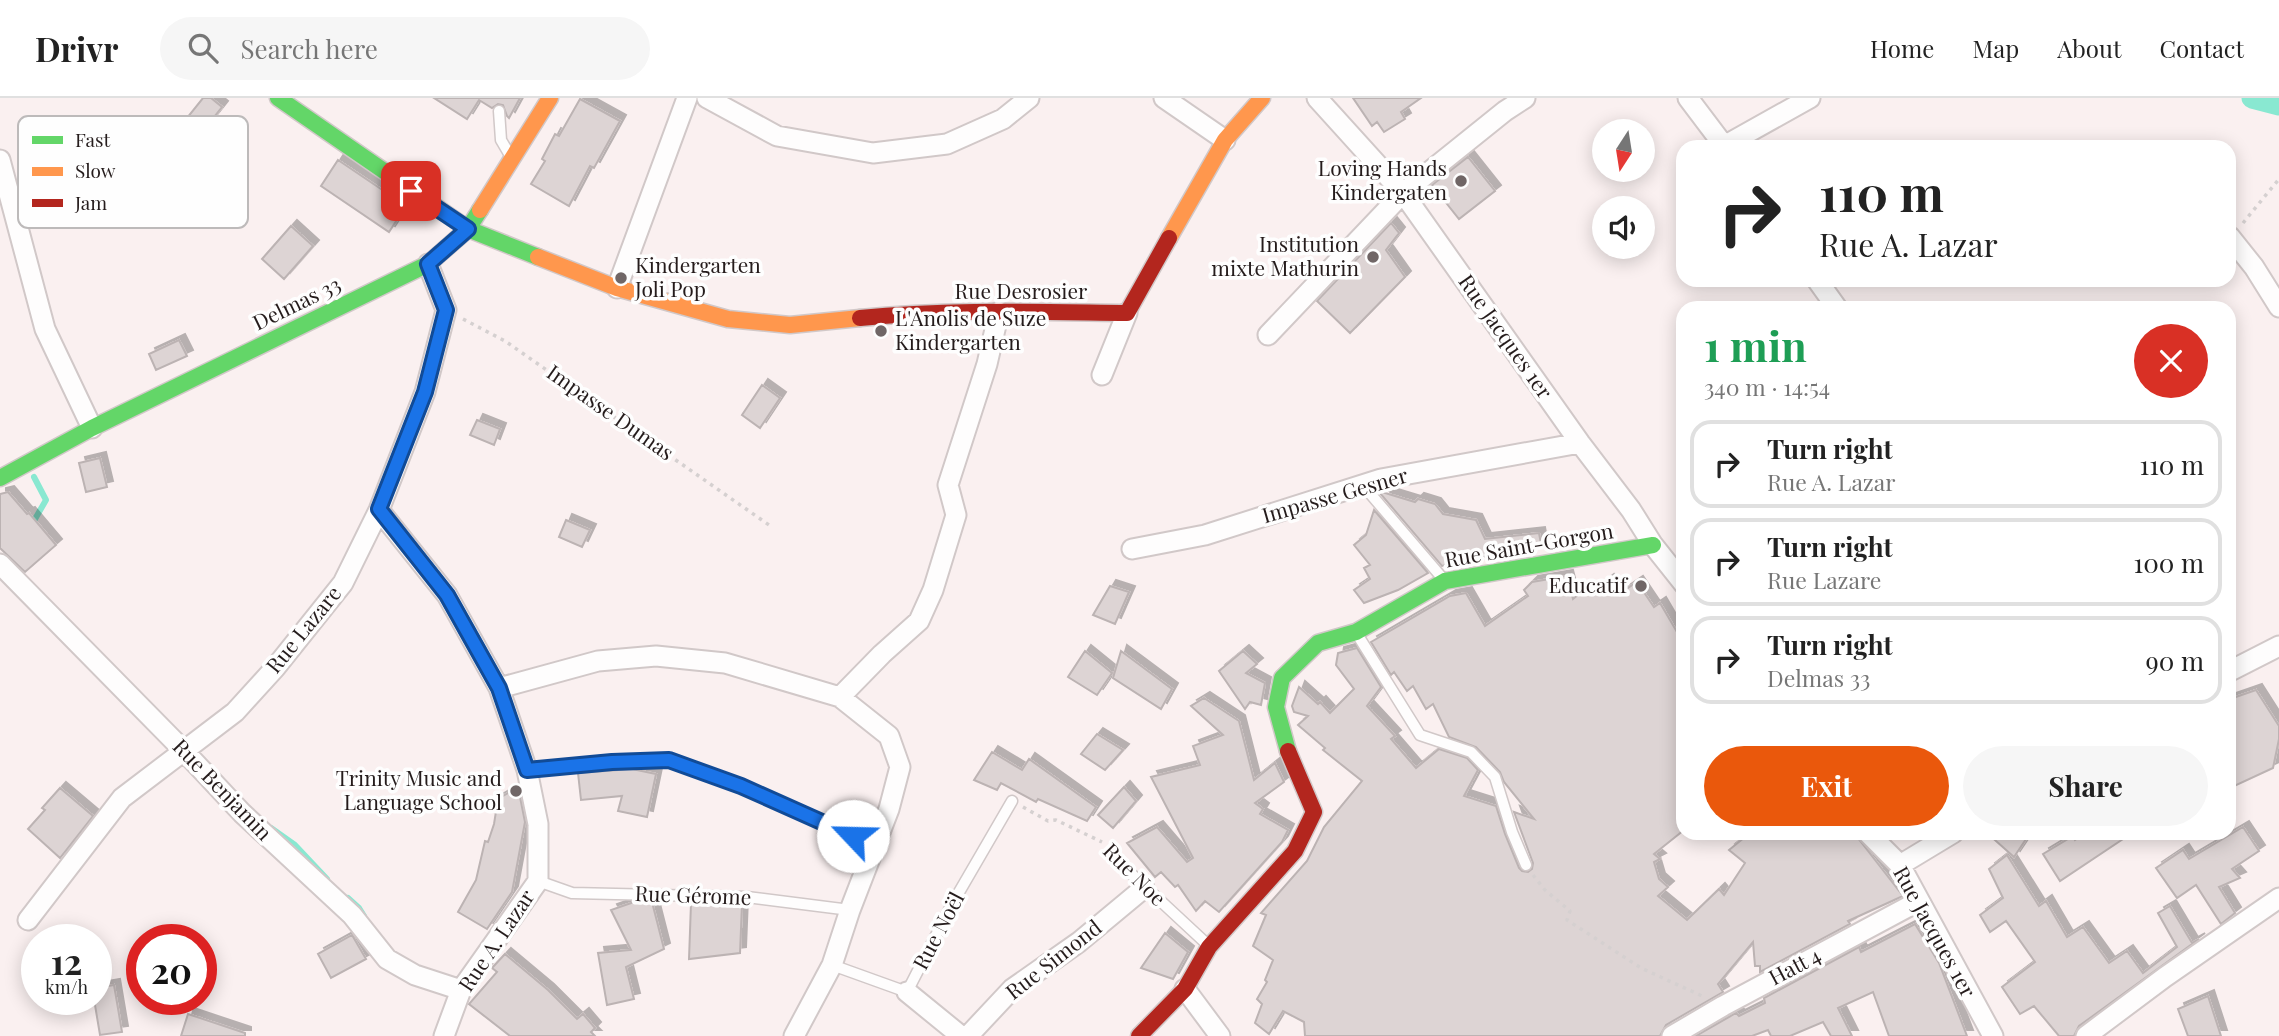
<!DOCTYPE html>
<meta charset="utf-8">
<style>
:root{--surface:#fff;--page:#f6f6f6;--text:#222;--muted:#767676;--line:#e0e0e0;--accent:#ea580c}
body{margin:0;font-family:"Playfair Display",serif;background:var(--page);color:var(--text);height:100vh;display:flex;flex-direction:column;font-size:26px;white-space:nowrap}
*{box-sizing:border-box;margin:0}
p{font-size:23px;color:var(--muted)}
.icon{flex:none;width:38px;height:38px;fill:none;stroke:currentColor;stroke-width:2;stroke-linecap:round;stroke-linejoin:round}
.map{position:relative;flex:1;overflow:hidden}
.side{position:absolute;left:1676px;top:203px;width:560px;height:539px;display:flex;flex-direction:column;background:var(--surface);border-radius:21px;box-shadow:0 4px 18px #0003}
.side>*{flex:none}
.hud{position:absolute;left:1676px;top:42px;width:560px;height:147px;border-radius:21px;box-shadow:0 4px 18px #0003;background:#fff;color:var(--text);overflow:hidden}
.needle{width:46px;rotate:192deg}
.tools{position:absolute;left:1592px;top:21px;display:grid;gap:14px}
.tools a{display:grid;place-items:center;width:63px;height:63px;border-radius:50%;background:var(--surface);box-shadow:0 4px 18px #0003;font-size:35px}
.speed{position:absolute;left:21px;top:826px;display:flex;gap:14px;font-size:35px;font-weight:700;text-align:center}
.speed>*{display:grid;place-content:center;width:91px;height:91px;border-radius:50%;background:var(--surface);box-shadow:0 4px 18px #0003;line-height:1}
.speed small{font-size:18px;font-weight:400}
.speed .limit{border:10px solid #d22;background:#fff;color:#111}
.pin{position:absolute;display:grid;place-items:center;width:60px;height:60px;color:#fff;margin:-30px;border-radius:14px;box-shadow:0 4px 10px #0006}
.me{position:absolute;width:77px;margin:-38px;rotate:294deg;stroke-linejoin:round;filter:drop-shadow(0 0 5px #0008)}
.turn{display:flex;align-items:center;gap:24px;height:147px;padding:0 28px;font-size:32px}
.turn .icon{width:91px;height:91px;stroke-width:2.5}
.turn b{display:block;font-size:49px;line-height:60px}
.round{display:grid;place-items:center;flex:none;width:74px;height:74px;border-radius:37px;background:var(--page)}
.head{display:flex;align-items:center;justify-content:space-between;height:119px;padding:0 28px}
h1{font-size:42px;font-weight:700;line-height:52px;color:#1e9e55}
.primary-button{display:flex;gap:14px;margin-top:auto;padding:14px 28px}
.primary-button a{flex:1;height:80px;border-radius:42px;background:var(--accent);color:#fff;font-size:28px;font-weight:700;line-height:80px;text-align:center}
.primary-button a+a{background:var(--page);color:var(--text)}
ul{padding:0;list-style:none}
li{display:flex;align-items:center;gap:21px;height:88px;margin:0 14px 10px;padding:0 14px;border:4px solid var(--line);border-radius:21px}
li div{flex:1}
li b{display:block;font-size:26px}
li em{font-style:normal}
header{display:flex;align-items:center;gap:42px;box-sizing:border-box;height:98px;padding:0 35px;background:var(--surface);border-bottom:2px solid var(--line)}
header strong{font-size:33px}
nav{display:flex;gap:38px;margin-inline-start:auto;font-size:24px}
.search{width:490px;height:63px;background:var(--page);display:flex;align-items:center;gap:18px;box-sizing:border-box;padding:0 24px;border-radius:38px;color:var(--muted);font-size:26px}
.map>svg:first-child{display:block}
</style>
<header>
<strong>Drivr</strong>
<div class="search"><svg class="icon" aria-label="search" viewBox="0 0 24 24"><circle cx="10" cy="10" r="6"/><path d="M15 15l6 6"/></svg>Search here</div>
<nav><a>Home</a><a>Map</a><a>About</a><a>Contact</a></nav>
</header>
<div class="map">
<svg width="2279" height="938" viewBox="0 0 2279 938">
<defs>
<filter id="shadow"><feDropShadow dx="6" dy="-6" stdDeviation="0" flood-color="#0004"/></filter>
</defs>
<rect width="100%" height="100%" fill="#faf0f0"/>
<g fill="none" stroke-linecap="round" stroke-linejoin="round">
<path stroke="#89e8d1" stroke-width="6" d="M31 428 46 402 34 379
M271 730 295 747 327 781
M348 800 359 810 364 818"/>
<path stroke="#89e8d1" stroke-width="21" d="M2252 0 2279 7"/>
</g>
<path fill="#ddd4d4" stroke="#bcb3b3" stroke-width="2" filter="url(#shadow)" d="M203 0H211L222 9 154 94 138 81Z
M434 0H520L509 20 507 18 503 7 498 6 492 10 479 2 467 21Z
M1353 0H1421L1401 14 1405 21 1384 34 1377 24 1372 28Z
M580 1 620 23 594 70 590 68 569 108 531 86 545 63 542 61 555 36 559 38Z
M1468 59 1495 93 1459 121 1432 87Z
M338 62 406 108 389 134 321 88Z
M1391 125 1399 135 1386 152 1405 179 1350 235 1317 203Z
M291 128 313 148 284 181 262 161Z
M179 242 187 258 156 272 149 256Z
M762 287 780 300 760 330 742 317Z
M477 322 500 331 494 347 470 337Z
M100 360 107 389 86 394 79 365Z
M8 394 27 416 29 415 56 447 25 474 0 450V396Z
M1379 394H1382L1415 404 1418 401 1435 406 1443 416 1476 422 1485 441 1539 435 1541 446 1442 468Z
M1374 412 1428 475 1398 492 1364 505 1354 492 1370 481 1364 470 1370 467 1354 447 1366 437Z
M566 422 590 432 582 449 559 439Z
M1567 478 1573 501 1584 492 1589 497 1608 482 1619 496 1637 484 1654 509 1660 505 1684 546V732L1654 756 1660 761 1654 764 1659 781 1668 789 1658 798 1687 822 1719 791 1724 797 1745 765 1729 752 1750 735H1854L1903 798 1848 823 1850 826 1760 874V868H1755L1753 844 1718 886 1723 894 1666 927 1660 938H1305L1304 924 1283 913 1269 936 1255 925 1262 906 1257 901 1267 884 1265 882 1273 862 1253 848 1266 817 1261 815 1307 763 1324 729 1362 683 1323 652 1325 650 1298 627 1308 618 1294 614 1292 608 1299 589 1318 606 1320 604 1330 615 1354 591 1336 567 1338 555 1357 550 1381 589 1367 608 1395 638 1391 641 1416 670 1439 651 1467 660 1478 672 1464 698 1496 708 1505 736 1519 770 1522 773 1528 774 1532 771 1533 765 1514 714 1534 721 1504 684 1500 674 1476 649 1449 639 1433 606 1426 611 1413 588 1407 593 1394 574 1391 577 1371 544 1450 498 1466 495 1485 528 1528 498 1524 492 1532 484Z
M1110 488 1129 494 1115 526 1093 517Z
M1085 553 1112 575 1097 597 1068 579Z
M1121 553 1172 591 1161 611 1113 580Z
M1243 553 1257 566 1246 575 1265 585 1261 607 1250 604 1245 611 1219 573Z
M2256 592 2279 628V641L2273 670 2230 690V601Z
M1204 600 1239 623 1254 682 1275 665 1284 684 1255 705 1263 711 1260 716 1288 732 1282 744 1219 814 1205 803 1196 813 1178 787 1175 789 1161 774 1155 779 1127 745 1157 729 1187 764 1193 760 1151 679 1200 667 1193 648 1223 637 1191 608Z
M1097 636 1123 652 1105 672 1081 656Z
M992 654 1022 672 1029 661 1096 709 1087 723 1038 701 1036 704 1001 685 997 692 974 682Z
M632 671 656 676 647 719 618 713 622 698 581 702 578 675Z
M518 689 525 724 512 794 487 831 458 814 476 782 485 743 488 744 494 726 498 701Z
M1124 689 1136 703 1113 730 1098 717Z
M60 690 93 718 60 760 28 731 45 712 42 710Z
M2243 729 2259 753 2232 771 2240 780 2219 789 2235 815 2221 826 2196 787 2177 800 2156 770 2183 752 2189 761Z
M1987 735H2030L2014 759Z
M2085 735H2132L2060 783 2043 756 2073 738 2075 742Z
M2007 757 2039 808 2046 803 2067 839 2083 829 2109 865 2127 853 2143 875 2177 849 2158 815 2170 808 2192 845 2199 841 2079 928 2074 938H2059L2034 908 2020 916 2002 889 2035 864 2006 823 1990 834 1980 817 2003 800 1989 771Z
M634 804H652L664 851 626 869 634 901 607 907 598 855 631 852 611 812Z
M691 805 742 806 740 855 689 861Z
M1915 826 1939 865 1967 938H1889L1873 894 1838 910 1852 938H1831L1823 924 1790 938H1771L1768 932 1752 938H1696L1736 915 1739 918 1765 905 1764 900 1859 849 1861 854Z
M1165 835 1188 854 1173 881 1141 870Z
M352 837 366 861 331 880 318 856Z
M505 856 548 892 577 921 583 916 595 930 591 934 595 938H510L469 906 497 874 492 870Z
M114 887 122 934 100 937 94 901H96V890Z
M2208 898 2221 938H2188L2178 911Z
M188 916 245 935V938H181Z"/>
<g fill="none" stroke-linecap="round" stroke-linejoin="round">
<defs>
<path id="lane" d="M499 13 501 42 511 59
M1362 386 1444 482
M1357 536 1420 637 1471 654 1495 679 1512 734 1526 767
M527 672 612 664 669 662 741 688 875 748
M1110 756 1209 848
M538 783 572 795 747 799 850 812
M832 867 907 894 951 808 1012 703"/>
<path id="street" d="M707 0 777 38 873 55 947 46 1003 21 1029 0
M1164 0 1225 42
M1317 0 1403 95 1580 345 1631 412 1653 447 1684 486
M1688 0 1725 49
M1724 48 1810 0
M0 62 45 231 92 330
M2230 139 2254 169 2279 209
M1817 182 1837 210
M617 190 687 0
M1268 237 1403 95 1505 13 1525 0
M1102 277 1127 215
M379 412 447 497 499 590 527 672 538 726V783L461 892 444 938
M1132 451 1205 437 1381 381 1580 345
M0 466 184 653 242 715 352 817 387 861 415 877 461 892
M2230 573 2279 548
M499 590 598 563 656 558 725 565 840 599 889 638 900 669 889 711 850 812 832 867 794 938
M840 599 882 556 919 523 933 492 956 417 948 387 987 266 999 214
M1868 735 1900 767 1993 938
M1900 767 1953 735
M28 822 122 700 235 614 275 570 343 485 379 412 425 294 446 212 428 166
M1185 891 1220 938
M907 894 961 938
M968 938 1012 891 1079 844 1144 790
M1672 938 1723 908 1919 803
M2086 938 2165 879 2279 800"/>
<path id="fast" d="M278 0 468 131 538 159
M0 380 92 330 428 166 468 131 480 112
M1288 653 1276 609 1282 580 1318 545 1356 534 1445 483 1653 447"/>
<path id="slow" d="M480 112 550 0
M1169 140 1225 42 1262 0
M538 159 617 190 728 221 790 227 860 220"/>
<path id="jam" d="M860 220C949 211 1038 214 1127 215L1169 140
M1139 938 1185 891 1209 849 1295 753 1314 714 1288 653"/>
</defs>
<use href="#lane" stroke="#d1c8c8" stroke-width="13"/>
<use href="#street" stroke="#d1c8c8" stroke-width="23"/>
<use href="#fast" stroke="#d1c8c8" stroke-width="19"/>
<use href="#slow" stroke="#d1c8c8" stroke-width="19"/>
<use href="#jam" stroke="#d1c8c8" stroke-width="19"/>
<path stroke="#d5d0d0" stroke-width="3.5" stroke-dasharray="3.5 5" stroke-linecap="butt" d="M2243 125 2279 81
M463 221 505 243 769 427
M1023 709 1048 723 1056 722 1102 744
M1533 777 1545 792 1570 813 1567 822 1641 870 1702 898"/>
<use href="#lane" stroke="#fefdfd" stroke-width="10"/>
<use href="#street" stroke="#fefdfd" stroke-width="19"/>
<use href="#fast" stroke="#63d668" stroke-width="16"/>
<use href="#slow" stroke="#ff974d" stroke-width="16"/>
<use href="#jam" stroke="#b3261e" stroke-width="16"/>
</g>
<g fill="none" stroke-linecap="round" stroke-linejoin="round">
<defs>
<path id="route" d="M411 93 468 131 428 166 446 212 425 294 379 411 447 497 499 590 527 672 612 664 669 662 741 688 853 738"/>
</defs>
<use href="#route" stroke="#114b97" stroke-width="18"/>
<use href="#route" stroke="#1a73e8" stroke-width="12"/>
</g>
<g fill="#706666" stroke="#fefefe" stroke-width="2.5">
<circle cx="1461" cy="83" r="7"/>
<circle cx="1373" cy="159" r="7"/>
<circle cx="621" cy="180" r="7"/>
<circle cx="881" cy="233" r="7"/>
<circle cx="1641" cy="488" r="7"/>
<circle cx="516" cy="693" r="7"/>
</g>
<g text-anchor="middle" stroke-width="7" stroke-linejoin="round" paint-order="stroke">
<g font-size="21" fill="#251c1c" stroke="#fefefe" text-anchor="end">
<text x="1447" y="78">Loving Hands<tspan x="1447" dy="24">Kindergaten</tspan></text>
<text x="1359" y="154">Institution<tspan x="1359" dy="24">mixte Mathurin</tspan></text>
<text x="635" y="175" text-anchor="start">Kindergarten<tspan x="635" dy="24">Joli Pop</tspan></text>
<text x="895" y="228" text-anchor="start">L'Anolis de Suze<tspan x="895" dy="24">Kindergarten</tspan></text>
<text x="1627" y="495">Educatif</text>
<text x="502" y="688">Trinity Music and<tspan x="502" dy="24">Language School</tspan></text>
</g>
<g font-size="21" fill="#251c1c" stroke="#fefefe">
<text x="1021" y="201">Rue Desrosier</text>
<text transform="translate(297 206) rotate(-26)" y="7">Delmas 33</text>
<text transform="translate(1505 239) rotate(55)" y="7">Rue Jacques 1er</text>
<text transform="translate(610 315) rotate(35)" y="7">Impasse Dumas</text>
<text transform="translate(1335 398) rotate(-16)" y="7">Impasse Gesner</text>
<text transform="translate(1529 448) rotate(-10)" y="7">Rue Saint-Gorgon</text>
<text transform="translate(304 532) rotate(-51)" y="7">Rue Lazare</text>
<text transform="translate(222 692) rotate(46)" y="7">Rue Benjamin</text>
<text transform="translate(1134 777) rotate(45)" y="7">Rue Noe</text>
<text transform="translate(693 798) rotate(2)" y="7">Rue Gérome</text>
<text transform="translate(939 833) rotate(-62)" y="7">Rue Noël</text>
<text transform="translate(1934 834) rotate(61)" y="7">Rue Jacques 1er</text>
<text transform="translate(497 843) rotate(-56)" y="7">Rue A. Lazar</text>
<text transform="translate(1054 862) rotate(-38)" y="7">Rue Simond</text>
<text transform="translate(1795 869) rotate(-28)" y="7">Hatt 4</text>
</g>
</g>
<rect x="18" y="18" width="230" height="112" rx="10" fill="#fefefe" stroke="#bdbaba" stroke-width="2"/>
<rect x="32" y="38" width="31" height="8" fill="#63d668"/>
<rect x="32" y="69" width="31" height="9" fill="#ff974d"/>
<rect x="32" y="101" width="31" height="8" fill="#b3261e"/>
<g font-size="19" fill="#251c1c">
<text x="75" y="49">Fast</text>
<text x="75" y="80">Slow</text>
<text x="75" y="112">Jam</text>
</g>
</svg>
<div class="tools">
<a><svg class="needle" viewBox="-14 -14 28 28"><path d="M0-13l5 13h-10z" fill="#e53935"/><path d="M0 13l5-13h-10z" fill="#767676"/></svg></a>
<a><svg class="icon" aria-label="sound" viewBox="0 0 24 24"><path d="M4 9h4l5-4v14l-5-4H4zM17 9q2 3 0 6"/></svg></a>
</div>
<div class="speed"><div>12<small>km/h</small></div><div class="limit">20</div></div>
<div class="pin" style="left:411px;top:93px;background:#d93025"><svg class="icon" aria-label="arrive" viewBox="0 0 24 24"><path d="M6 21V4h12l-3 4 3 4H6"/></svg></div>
<svg class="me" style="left:853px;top:738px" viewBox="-20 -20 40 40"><circle r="19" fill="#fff"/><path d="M0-13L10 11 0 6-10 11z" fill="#1a73e8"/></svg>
<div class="hud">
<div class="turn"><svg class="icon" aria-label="right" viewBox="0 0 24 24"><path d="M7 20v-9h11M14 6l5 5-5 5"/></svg><div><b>110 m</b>Rue A. Lazar</div></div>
</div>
<section class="side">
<div class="head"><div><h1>1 min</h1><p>340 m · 14:54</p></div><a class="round" style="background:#d93025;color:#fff"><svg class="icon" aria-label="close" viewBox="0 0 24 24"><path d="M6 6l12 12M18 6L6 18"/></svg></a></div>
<ul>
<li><svg class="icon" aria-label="right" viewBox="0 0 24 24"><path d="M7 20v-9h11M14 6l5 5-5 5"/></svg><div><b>Turn right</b><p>Rue A. Lazar</p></div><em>110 m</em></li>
<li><svg class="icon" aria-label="right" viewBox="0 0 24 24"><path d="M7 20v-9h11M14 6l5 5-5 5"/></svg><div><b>Turn right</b><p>Rue Lazare</p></div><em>100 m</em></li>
<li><svg class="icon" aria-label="right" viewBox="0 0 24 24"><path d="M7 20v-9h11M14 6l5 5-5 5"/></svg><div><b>Turn right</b><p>Delmas 33</p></div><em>90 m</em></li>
</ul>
<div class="primary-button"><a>Exit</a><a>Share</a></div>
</section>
</div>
